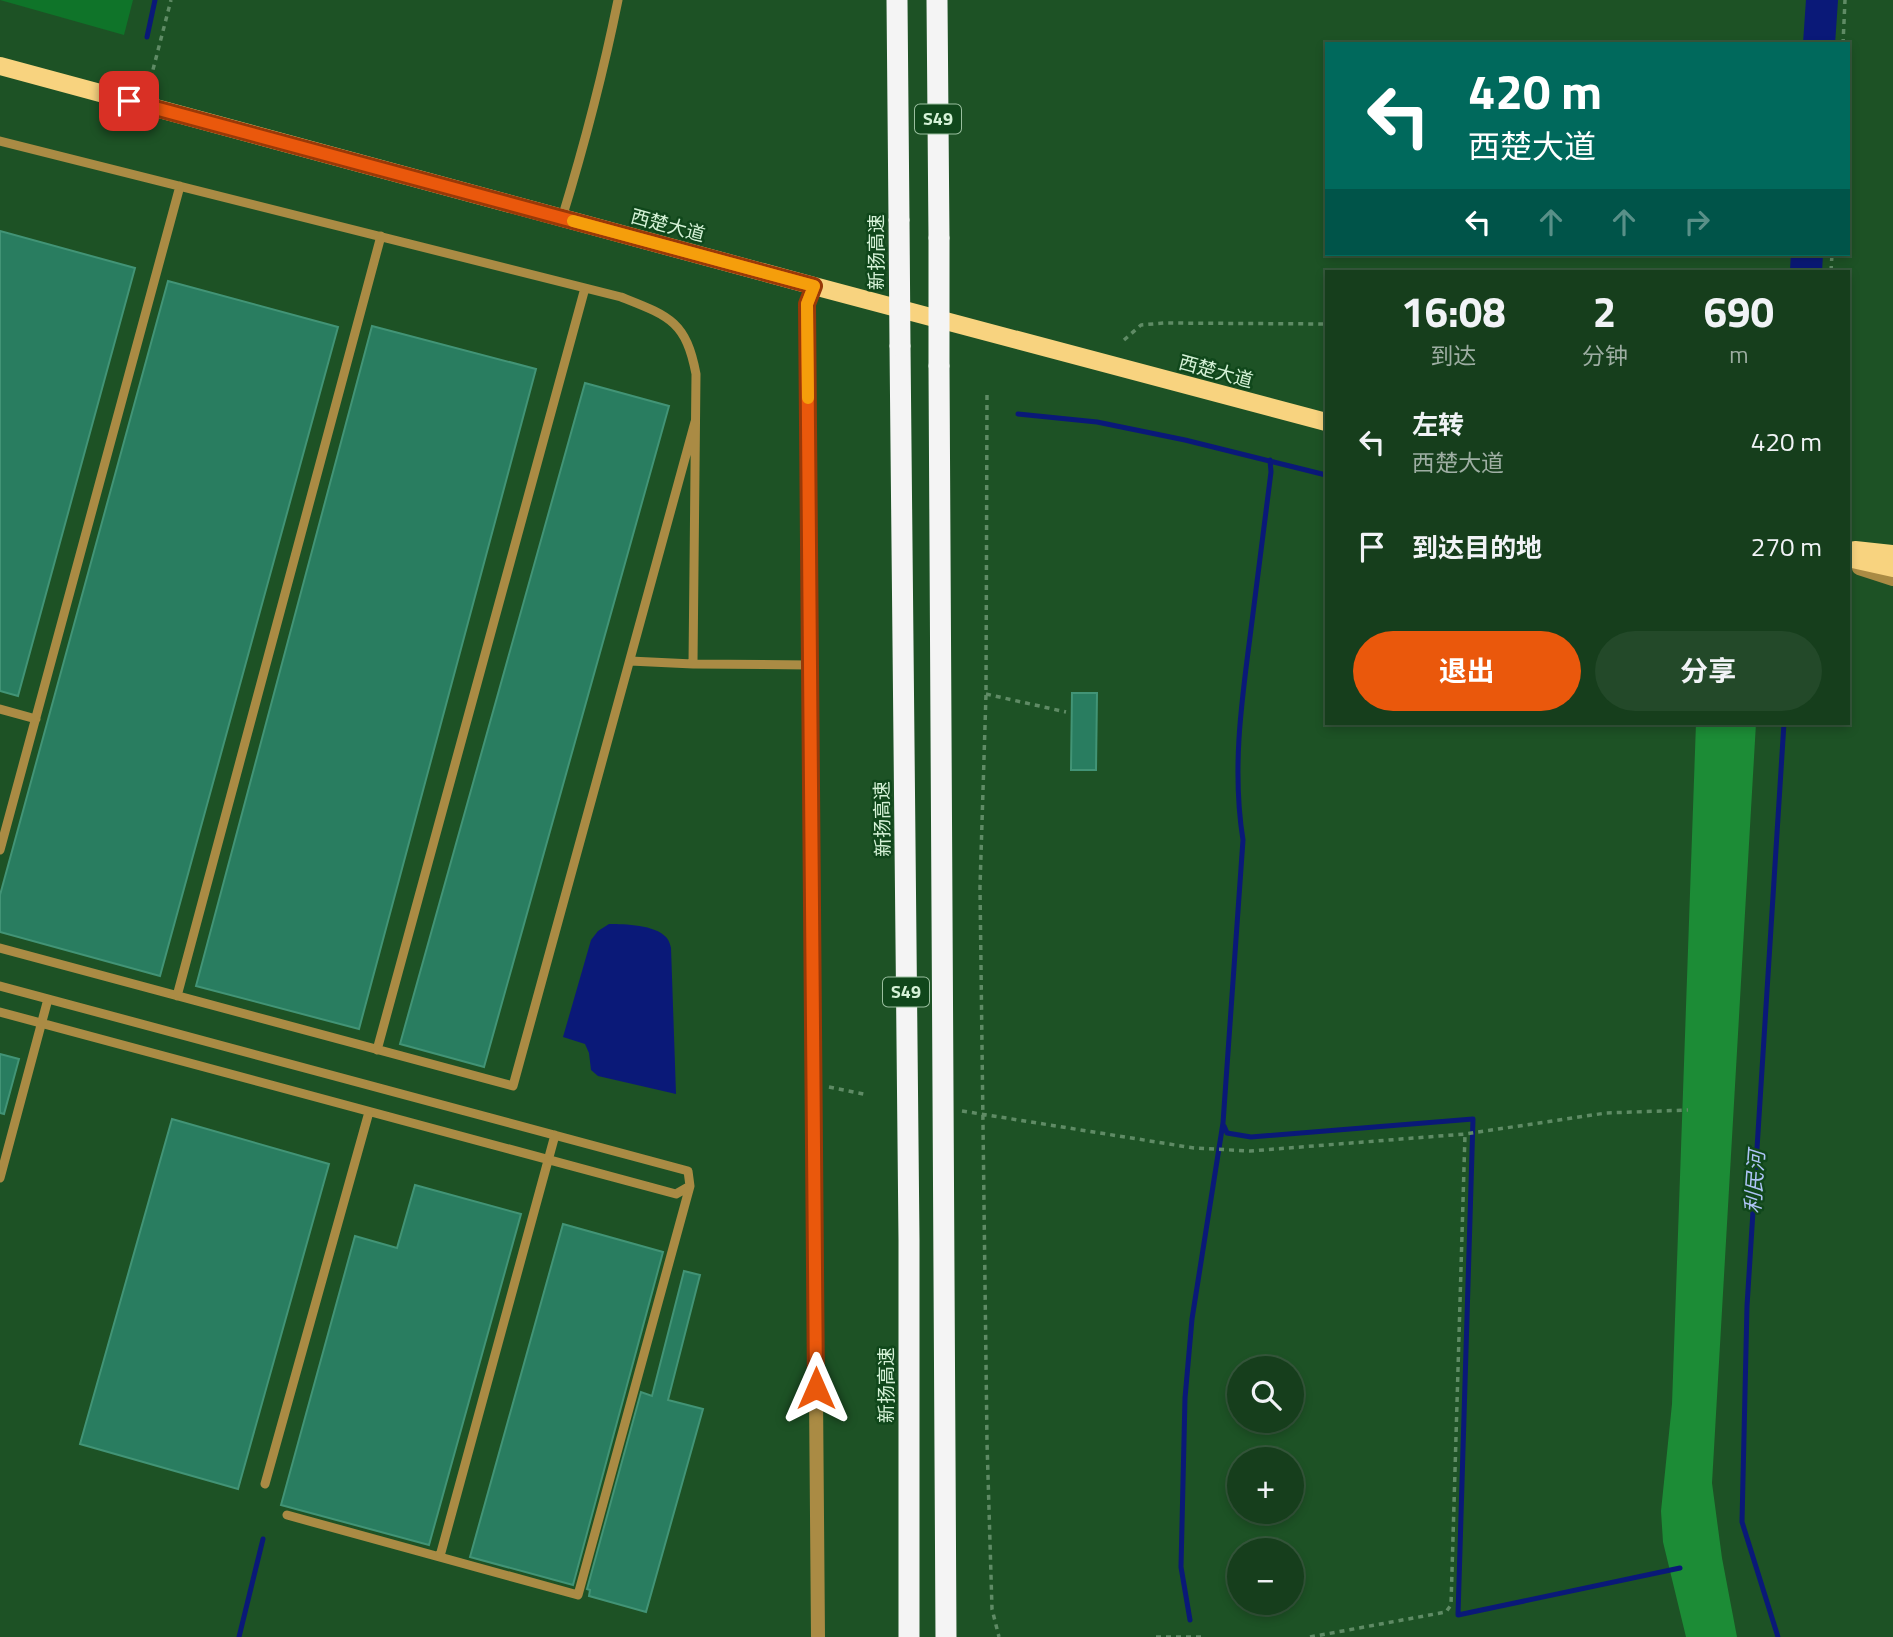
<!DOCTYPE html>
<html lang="zh">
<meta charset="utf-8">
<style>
:root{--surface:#163e1c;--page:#234929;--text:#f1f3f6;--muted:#9eaea3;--line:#35573b;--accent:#ea580c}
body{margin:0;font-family:"Titillium Web","Noto Sans SC",sans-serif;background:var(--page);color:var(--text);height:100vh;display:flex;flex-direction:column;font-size:26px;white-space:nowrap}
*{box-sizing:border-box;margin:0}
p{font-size:23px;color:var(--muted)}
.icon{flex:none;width:38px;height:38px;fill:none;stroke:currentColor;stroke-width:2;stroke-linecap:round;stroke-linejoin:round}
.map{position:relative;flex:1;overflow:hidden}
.panel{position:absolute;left:1325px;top:270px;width:525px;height:455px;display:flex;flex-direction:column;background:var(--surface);border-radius:0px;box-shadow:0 4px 10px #0003,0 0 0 2px var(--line)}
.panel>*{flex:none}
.hud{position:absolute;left:1325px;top:42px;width:525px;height:214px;border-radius:0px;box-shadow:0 4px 10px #0003,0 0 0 2px var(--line);background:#00695c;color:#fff;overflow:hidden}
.tools{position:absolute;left:1227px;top:1356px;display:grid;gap:14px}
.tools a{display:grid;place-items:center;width:77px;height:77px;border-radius:50%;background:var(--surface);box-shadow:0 4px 10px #0003,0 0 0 2px var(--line);font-size:35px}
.pin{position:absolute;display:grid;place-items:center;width:60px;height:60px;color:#fff;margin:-30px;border-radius:14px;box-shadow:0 4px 10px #0006}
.me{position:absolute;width:77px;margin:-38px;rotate:0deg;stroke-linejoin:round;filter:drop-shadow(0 0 5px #0008)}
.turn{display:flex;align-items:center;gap:24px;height:147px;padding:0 28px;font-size:32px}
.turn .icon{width:91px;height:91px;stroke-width:2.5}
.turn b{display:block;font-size:49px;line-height:60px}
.lanes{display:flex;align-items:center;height:66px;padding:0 28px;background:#0003;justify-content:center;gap:35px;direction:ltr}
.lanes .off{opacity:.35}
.eta{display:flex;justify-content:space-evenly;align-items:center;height:119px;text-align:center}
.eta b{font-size:42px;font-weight:700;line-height:49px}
.cta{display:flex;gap:14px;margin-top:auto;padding:14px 28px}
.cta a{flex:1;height:80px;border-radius:42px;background:var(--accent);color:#fff;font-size:28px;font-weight:700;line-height:80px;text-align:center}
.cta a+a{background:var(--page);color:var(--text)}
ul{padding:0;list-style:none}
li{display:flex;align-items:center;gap:21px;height:105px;padding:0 28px}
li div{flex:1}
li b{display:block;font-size:26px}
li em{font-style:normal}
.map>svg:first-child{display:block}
</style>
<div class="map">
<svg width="1893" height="1637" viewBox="0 0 1893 1637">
<rect width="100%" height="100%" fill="#1d5225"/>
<path fill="#0f7429" d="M0 0H133L124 35Z"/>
<path fill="#1c8c36" d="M1696 723H1756L1712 1483 1722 1558 1737 1637H1686L1663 1542 1661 1511 1672 1404Z"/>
<path fill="#0a1978" d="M609 924C625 924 655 925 666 937 669 940 670 944 671 948L676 1094 598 1076 591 1070 589 1053 585 1044 563 1037 591 940 598 931Z"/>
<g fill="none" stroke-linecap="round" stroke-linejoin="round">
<path stroke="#0a1978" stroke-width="5" d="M147 37 155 0
M1018 414 1097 422 1185 440 1326 475
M1224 1126 1227 1133 1251 1137 1473 1119 1458 1615 1680 1568
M1190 1620 1181 1567 1185 1398 1192 1319 1223 1123 1243 840C1232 772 1241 705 1250 637 1257 582 1264 527 1271 472L1270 460
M239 1637 263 1539
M1778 1637 1742 1522 1747 1306 1784 723"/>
<path stroke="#0a1978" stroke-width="32" d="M1819 44 1822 0
M1806 271 1807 254"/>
</g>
<path fill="#297d60" stroke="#429476" stroke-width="2" d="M0 231 135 268 18 696 0 691Z
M168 281 338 327 160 976 0 932V895Z
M372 326 536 369 359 1029 196 986Z
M585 383 669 406 484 1067 400 1044Z
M1072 693H1097L1096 770H1071Z
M0 1054 19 1059 4 1114 0 1113Z
M172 1119 329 1164 238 1489 80 1444Z
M415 1185 521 1214 429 1545 281 1505 355 1236 397 1248Z
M563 1224 663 1252 573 1585 470 1557Z
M684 1271 700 1275 668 1400 703 1409 646 1612 589 1596 590 1590 587 1589 641 1392 652 1396Z"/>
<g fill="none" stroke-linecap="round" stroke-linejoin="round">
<path stroke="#5f8b65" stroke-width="3.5" stroke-dasharray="5 5" stroke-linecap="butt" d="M1843 44 1845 0
M148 89 171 0
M1831 271 1832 254
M1124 340 1141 325 1164 323 1326 324
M987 395 986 694 980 887 987 1442 992 1609 999 1637
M986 694 1066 712
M829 1087 868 1095
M962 1111 1194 1148 1250 1151 1465 1134 1606 1113 1688 1110
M1156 1637H1201
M1310 1637 1446 1612 1451 1605 1465 1134"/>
<path stroke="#aa8b44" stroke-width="9" d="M0 141 621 297C669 316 686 321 696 374L693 664
M562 218C584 146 603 74 618 0
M630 661 693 664 810 665
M0 709 36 719
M0 850 180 186
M0 948 513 1086 695 422
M0 986 688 1171 690 1186 676 1194 0 1012
M177 996 381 236
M377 1050 585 288
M0 1178 48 999
M265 1484 369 1112
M287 1515 578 1595 690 1186
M440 1556 555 1135"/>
<path stroke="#aa8b44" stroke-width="14" d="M814 286 807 304 818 1637
M1859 568 1893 579"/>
<path stroke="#f8d37f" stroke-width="18" d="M0 66 814 286 1326 422
M1855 550 1893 554
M1848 558 1893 568"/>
<path stroke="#f4f4f4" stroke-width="21" d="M897 0 899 220
M937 0 939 238
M900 346 909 1240V1637
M939 366 946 1637"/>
<path stroke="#f4f4f4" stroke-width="21" d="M899 220 900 346
M939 238V366"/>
</g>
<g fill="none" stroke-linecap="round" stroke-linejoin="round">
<defs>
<path id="route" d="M129 101 814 286 807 304 816 1388"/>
</defs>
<use href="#route" stroke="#983908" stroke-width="18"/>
<use href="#route" stroke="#ea580c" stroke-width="12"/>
<path stroke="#f59e0b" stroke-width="12" d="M573 221 814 286 807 304 808 398"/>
</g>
<g text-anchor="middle" stroke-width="5" stroke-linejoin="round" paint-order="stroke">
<g fill="#10471b" stroke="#9abf9f" stroke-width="2">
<rect x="915" y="104.5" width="46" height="29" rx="5"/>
<rect x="883" y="977.5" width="46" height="29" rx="5"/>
</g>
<g font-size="18" font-weight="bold" fill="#d5f2d7">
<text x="938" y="125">S49</text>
<text x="906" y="998">S49</text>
</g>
<g font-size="19" fill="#d5f2d7" stroke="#10471b">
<text transform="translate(668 225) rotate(15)" y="7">西楚大道</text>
<text transform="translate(876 252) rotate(-90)" y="7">新扬高速</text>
<text transform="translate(1216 371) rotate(15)" y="7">西楚大道</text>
<text transform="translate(882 819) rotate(-91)" y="7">新扬高速</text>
<text transform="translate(886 1385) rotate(-90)" y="7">新扬高速</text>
</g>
<g font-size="21" font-style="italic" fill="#aec4f6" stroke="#10471b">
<text transform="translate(1755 1182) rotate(-86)" y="7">利民河</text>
</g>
</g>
</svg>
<div class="tools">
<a><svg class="icon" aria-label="search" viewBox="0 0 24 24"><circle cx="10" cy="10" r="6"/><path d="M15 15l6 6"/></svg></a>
<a>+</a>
<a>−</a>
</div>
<div class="pin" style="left:129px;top:101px;background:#d93025"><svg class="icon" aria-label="arrive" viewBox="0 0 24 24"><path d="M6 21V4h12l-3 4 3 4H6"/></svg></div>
<svg class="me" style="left:816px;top:1388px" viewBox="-20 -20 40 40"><path d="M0-17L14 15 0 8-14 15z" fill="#ea580c" stroke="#fff" stroke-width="4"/></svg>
<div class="hud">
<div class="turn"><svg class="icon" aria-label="left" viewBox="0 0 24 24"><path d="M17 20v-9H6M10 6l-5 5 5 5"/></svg><div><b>420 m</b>西楚大道</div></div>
<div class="lanes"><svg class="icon" aria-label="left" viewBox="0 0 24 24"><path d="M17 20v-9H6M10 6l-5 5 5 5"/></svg><svg class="icon off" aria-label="ahead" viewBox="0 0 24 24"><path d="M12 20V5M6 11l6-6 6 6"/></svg><svg class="icon off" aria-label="ahead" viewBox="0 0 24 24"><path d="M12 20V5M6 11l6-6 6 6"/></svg><svg class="icon off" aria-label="right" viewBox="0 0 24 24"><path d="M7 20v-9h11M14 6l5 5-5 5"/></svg></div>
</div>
<section class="panel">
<div class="eta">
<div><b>16:08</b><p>到达</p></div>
<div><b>2</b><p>分钟</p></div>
<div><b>690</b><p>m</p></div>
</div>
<ul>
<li><svg class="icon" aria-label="left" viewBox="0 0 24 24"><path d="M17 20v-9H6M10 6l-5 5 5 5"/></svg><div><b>左转</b><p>西楚大道</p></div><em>420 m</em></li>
<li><svg class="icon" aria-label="arrive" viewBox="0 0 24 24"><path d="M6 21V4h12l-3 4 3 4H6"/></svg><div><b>到达目的地</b></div><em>270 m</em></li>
</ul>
<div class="cta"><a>退出</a><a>分享</a></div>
</section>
</div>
